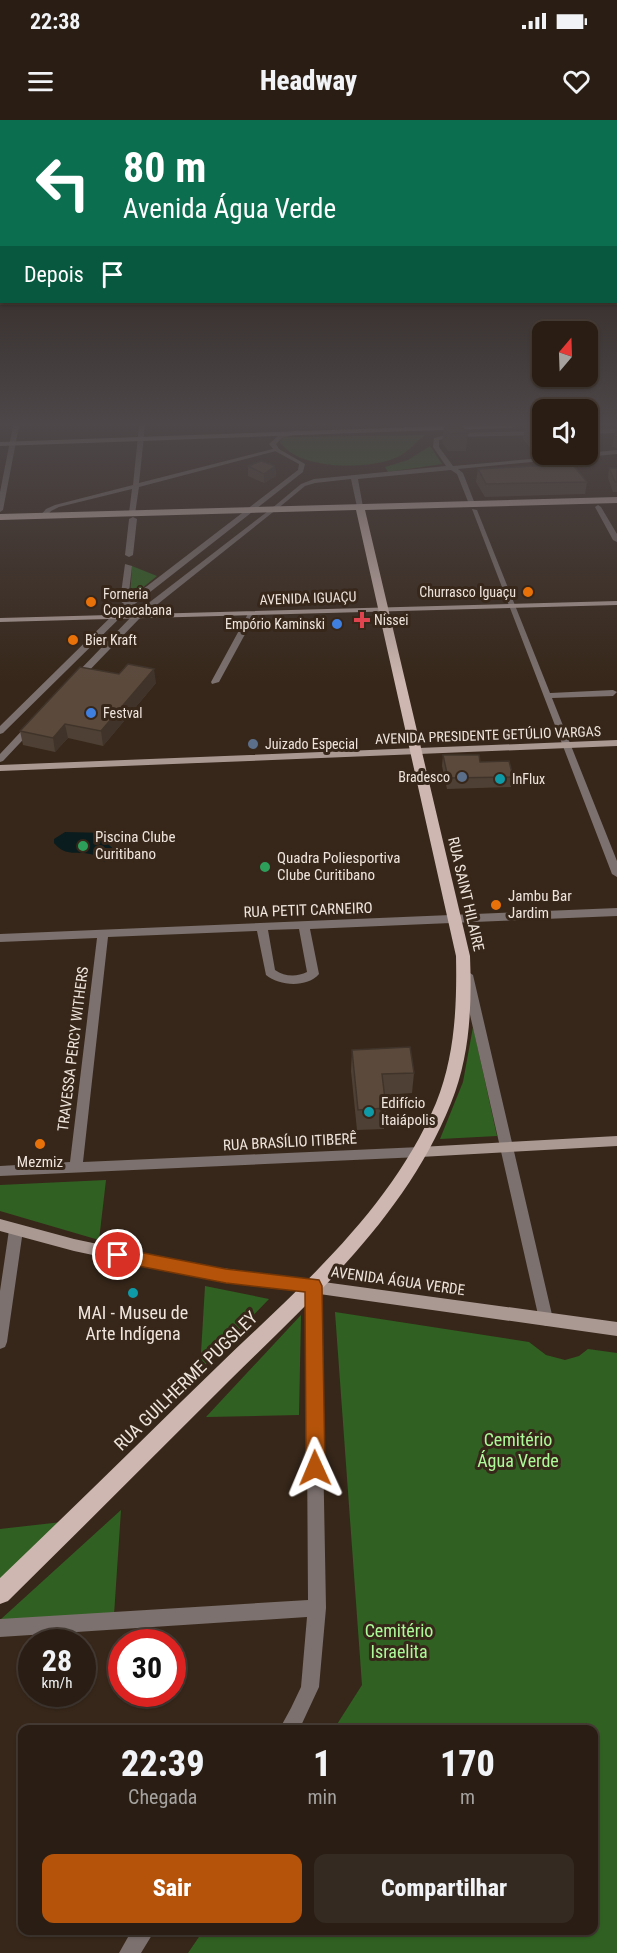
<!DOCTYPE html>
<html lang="pt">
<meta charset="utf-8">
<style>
:root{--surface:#291d14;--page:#352a22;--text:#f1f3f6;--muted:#a5a2a0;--line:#453b34;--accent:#b45309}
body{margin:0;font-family:"Roboto Condensed",sans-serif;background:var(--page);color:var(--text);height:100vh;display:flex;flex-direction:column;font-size:22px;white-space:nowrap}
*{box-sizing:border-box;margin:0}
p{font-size:20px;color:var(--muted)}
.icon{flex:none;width:33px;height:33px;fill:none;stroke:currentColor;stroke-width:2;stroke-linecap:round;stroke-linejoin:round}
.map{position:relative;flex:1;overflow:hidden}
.drawer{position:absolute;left:18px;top:1605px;width:580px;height:210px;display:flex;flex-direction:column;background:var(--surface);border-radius:12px;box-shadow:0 2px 4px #0004,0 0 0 2px var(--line)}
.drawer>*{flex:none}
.banner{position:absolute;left:0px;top:0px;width:618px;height:183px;box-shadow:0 2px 4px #0004,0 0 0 2px var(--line);background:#0b6e4f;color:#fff;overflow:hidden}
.needle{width:39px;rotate:19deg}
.fabs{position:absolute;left:532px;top:201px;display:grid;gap:12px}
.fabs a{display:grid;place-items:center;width:66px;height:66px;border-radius:12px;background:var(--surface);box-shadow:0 2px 4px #0004,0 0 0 2px var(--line);font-size:30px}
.speed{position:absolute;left:18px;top:1509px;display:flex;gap:12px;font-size:30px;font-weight:700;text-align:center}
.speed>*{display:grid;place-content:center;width:78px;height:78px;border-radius:50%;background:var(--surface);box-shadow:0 2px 4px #0004,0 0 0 2px var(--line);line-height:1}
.speed small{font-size:15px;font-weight:400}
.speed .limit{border:9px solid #d22;background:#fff;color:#111}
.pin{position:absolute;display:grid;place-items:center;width:51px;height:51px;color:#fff;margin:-26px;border:3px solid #fff;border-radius:50%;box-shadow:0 2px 6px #0007}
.me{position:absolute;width:66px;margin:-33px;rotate:359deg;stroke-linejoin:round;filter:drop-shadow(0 0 4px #0008)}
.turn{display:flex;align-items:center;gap:21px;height:126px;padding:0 24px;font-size:27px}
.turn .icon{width:78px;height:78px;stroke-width:2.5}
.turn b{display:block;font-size:42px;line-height:51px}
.then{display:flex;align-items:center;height:57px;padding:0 24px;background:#0003;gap:12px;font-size:22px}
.eta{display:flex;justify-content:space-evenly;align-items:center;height:102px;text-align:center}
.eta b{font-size:36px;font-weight:800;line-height:42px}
.button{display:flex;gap:12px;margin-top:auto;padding:12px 24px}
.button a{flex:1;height:69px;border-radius:12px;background:var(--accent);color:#fff;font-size:24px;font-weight:800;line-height:69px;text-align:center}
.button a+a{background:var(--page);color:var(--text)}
.status{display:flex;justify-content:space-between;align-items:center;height:42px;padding:0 30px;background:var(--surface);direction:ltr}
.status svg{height:16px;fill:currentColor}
header{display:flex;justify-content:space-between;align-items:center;height:78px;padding:0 24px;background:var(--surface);font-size:27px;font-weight:800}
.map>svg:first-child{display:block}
</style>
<div class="status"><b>22:38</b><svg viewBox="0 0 49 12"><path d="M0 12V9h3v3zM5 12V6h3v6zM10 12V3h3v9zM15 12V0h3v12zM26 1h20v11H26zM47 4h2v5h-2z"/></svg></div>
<header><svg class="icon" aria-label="menu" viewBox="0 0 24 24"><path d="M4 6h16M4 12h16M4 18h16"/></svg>Headway<svg class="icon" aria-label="heart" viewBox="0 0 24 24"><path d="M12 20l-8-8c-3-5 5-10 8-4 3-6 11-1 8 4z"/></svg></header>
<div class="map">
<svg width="617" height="1833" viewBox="0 0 617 1833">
<rect width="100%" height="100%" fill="#37271a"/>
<path fill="#306122" d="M425 315C416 322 406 334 395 338 367 350 298 350 280 322L281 319 286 317Z
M430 326 442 344 388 352 385 347 408 340Z
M132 446 157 456 130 478Z
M473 907 497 1016 440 1019 463 962Z
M106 1060 99 1120 0 1091V1065Z
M205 1166 269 1179 200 1250Z
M335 1192 529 1222 546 1235 565 1240 579 1236 588 1229 617 1233V1833H188L203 1811 594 1810V1610L334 1609 362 1565Z
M301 1195 299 1295 206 1297Z
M121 1390 114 1495 0 1500Z
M62 1402 0 1463V1409Z"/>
<path fill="#0a1c1d" d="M65 712 106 713 109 725 117 732 118 737 114 741 106 742C100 740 100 736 94 735 79 730 66 738 54 723V719Z"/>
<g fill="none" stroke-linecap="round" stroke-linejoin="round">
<path fill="#7c716e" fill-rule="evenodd" d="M139 306H145L139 363 277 328 280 330 139 367 135 394 129 393 132 369 59 387 51 391 46 397H42L40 396 46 389 55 385 133 365Z
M617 309V313L588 314V310Z
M543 311V315L453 317 439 320V327L453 346 588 334V333L617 330V334L458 349 463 353 475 384 472 386 469 384 457 354 451 350 358 359 363 387 360 389 357 387 351 359 315 363 305 366 276 390 271 389 301 364 314 359 446 346 433 327 434 318 453 313Z
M598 385 601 387 617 414V422L613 420 595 387Z
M472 389 477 390 550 573 613 570 617 572 613 576 552 578 617 741V757L612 754Z
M133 397 137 399 133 435 129 437 125 435 129 399Z
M125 444 132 446 128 481 132 485 128 487 120 481Z
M249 492 256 494 219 562 212 564 211 562Z
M617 788V796L310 809 319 854C307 868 279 866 266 855L257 811 108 817 83 1042 420 1027 425 1028 427 1032 425 1036 420 1037 0 1056V1046L70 1042 97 818 0 822V814ZM299 809 307 852C297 857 285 857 275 850L268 810Z
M467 851 473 855 553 1199 551 1204 546 1206 541 1204 539 1199 461 855Z
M16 1104 21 1106 23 1110 7 1222 5 1227 0 1229V1171L9 1110 11 1106Z
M313 1159 318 1160 320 1165 326 1488 319 1567 299 1610H279L291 1588 301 1567 307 1497 0 1517V1499L308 1480 306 1165 308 1160Z
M132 1810H155L141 1833H119Z"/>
<path fill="#7c716e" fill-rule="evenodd" d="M13 306H19L3 390 0 392V372Z
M298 310 300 311V313L282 318 276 324 279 329 305 344 303 352 131 487 3 613 0 614V606L125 483 298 350 299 344 275 331 269 324 278 316Z
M272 388 277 389 139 499 80 560H74V556L133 495Z
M32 602 35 603V607L3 641 0 642V634L29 603Z"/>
<path fill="#aa9993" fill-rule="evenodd" d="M442 306H515L512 308C341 313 171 320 0 326V322Z
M617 481V485L0 502V498Z
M617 620V626L0 651V645Z
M617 1016V1026L420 1037 415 1036 413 1032 415 1028 420 1027Z
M0 1099 74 1119 192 1144 617 1202V1216L192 1156 74 1131 0 1111Z"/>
<path fill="#ceb7b0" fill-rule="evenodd" d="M617 377V383L365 390 470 836C472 886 470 936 451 983 406 1096 314 1177 230 1260 156 1334 82 1408 8 1481L0 1484V1458C73 1388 145 1317 218 1246 299 1168 391 1090 436 983 455 936 457 886 456 836L356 390 0 400V394Z"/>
</g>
<path fill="#4e4034" d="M444 306 468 313 466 331H448L442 323Z
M525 306H543L535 334 523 319Z
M616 306H617V328L612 327Z
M248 346H275L276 356 264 363 248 356Z
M609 348H617V372H613L608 358Z
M478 349 587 362 585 374 485 377 476 362Z
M156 563 103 626 68 618 55 632 23 625 20 611Z
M443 635 480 642 513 657 511 667 447 669 442 646Z
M352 930 414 953 412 973 384 975 386 988 384 1009 357 1010 351 951Z"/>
<path fill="#40342a" d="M539 306H543V334H535Z
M275 346 276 356 264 363V354Z
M154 549 156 563 103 626 101 611Z
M65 604 68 618 55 632 53 618Z"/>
<path fill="#5b4a3c" stroke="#40342a" stroke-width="1.5" d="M444 306H461L468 313 449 314Z
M261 341 275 346 264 354 248 346Z
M572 344 587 362 486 364 478 349Z
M609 348H617V362H615Z
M128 544 154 549 101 611 65 604 53 618 20 611 80 547 119 554Z
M443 635H479L480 642 509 641 513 657 448 658Z
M410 927 414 953 382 954 386 988 358 990 352 930Z"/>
<linearGradient id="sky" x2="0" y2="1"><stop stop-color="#1e150e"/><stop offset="0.54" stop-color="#4d4749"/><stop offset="1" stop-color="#4d4749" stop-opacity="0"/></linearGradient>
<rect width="617" height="563" fill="url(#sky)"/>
<path fill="#b45309" stroke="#753606" stroke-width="1.5" d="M118 1128 226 1149 319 1160 322 1166 325 1348 322 1355 315 1358 309 1355 306 1348 305 1172 226 1163 118 1142 112 1140 110 1135 112 1130Z"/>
<g fill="#e8710a" stroke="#37271a" stroke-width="2">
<circle cx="528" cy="472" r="6"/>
<circle cx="91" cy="482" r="6"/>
<circle cx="73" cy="520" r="6"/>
<circle cx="496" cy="785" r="6"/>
<circle cx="40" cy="1024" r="6"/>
</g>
<path fill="#e0444e" stroke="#37271a" stroke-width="2" d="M359 491h6v6h6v6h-6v6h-6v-6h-6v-6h6z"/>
<g fill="#3f7fe0" stroke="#37271a" stroke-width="2">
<circle cx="337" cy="504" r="6"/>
<circle cx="91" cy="593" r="6"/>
</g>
<g fill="#5c6f8a" stroke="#37271a" stroke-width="2">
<circle cx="253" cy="624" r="6"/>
<circle cx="462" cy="657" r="6"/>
</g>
<g fill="#0f9aa8" stroke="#37271a" stroke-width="2">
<circle cx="500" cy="659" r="6"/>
<circle cx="369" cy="992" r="6"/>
<circle cx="133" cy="1173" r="6"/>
</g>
<g fill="#2e9e5b" stroke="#37271a" stroke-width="2">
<circle cx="83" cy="726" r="6"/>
<circle cx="265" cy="747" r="6"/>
</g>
<g text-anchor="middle" stroke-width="6" stroke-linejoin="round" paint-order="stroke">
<g font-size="14" fill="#efe5dc" stroke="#37271a" text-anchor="start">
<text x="516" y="477" text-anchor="end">Churrasco Iguaçu</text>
<text x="103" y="479">Forneria<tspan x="103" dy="16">Copacabana</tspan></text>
<text x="374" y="505">Nissei</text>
<text x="325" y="509" text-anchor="end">Empório Kaminski</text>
<text x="85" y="525">Bier Kraft</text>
<text x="103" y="598">Festval</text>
<text x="265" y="629">Juizado Especial</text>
<text x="450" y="662" text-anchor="end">Bradesco</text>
<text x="512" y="664">InFlux</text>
</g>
<g font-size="14" fill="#efe5dc" stroke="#37271a">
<text transform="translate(308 478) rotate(-2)" y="5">AVENIDA IGUAÇU</text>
<text transform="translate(488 615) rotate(-2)" y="5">AVENIDA PRESIDENTE GETÚLIO VARGAS</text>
</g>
<g font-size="15" fill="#efe5dc" stroke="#37271a" text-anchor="start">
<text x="95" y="722">Piscina Clube<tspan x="95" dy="17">Curitibano</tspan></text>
<text x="277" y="743">Quadra Poliesportiva<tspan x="277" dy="17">Clube Curitibano</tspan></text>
<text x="508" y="781">Jambu Bar<tspan x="508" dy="17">Jardim</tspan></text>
<text x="381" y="988">Edifício<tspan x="381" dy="17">Itaiápolis</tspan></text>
<text x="40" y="1047" text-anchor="middle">Mezmiz</text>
</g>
<g font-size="15" fill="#efe5dc" stroke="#37271a">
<text transform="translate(466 774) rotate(77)" y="5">RUA SAINT HILAIRE</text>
<text transform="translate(308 790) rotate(-2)" y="5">RUA PETIT CARNEIRO</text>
<text transform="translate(73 929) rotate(-83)" y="5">TRAVESSA PERCY WITHERS</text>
<text transform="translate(290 1022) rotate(-3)" y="5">RUA BRASÍLIO ITIBERÊ</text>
<text transform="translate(398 1161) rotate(8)" y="5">AVENIDA ÁGUA VERDE</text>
</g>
<g font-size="18" fill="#efe5dc" stroke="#37271a">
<text x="133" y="1199">MAI - Museu de<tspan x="133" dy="21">Arte Indígena</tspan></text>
</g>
<g font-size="18" fill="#efe5dc" stroke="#37271a">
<text transform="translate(186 1261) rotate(-44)" y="6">RUA GUILHERME PUGSLEY</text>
</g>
<g font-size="18" fill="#acfa98" stroke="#37271a">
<text x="518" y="1326">Cemitério<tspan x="518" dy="21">Água Verde</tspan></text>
<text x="399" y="1517">Cemitério<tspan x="399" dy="21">Israelita</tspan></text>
</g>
</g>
</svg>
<div class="fabs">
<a><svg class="needle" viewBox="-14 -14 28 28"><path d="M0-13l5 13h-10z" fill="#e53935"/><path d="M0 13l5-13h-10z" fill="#a5a2a0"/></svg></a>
<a><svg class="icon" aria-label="sound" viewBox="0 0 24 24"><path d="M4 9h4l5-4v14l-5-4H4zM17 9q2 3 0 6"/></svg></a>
</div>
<div class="speed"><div>28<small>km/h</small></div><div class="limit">30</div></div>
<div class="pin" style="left:118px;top:1135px;background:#d93025"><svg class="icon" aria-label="arrive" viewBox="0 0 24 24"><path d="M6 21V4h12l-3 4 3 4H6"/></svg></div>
<svg class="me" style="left:315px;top:1348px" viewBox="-20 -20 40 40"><path d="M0-17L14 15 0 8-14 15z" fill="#b45309" stroke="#fff" stroke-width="4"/></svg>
<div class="banner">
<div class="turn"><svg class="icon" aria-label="left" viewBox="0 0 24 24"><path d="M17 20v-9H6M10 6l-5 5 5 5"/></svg><div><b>80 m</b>Avenida Água Verde</div></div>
<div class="then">Depois<svg class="icon" aria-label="arrive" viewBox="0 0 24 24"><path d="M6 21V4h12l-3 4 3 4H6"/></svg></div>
</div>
<section class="drawer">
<div class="eta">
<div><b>22:39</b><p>Chegada</p></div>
<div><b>1</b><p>min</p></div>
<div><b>170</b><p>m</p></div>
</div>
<div class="button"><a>Sair</a><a>Compartilhar</a></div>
</section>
</div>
